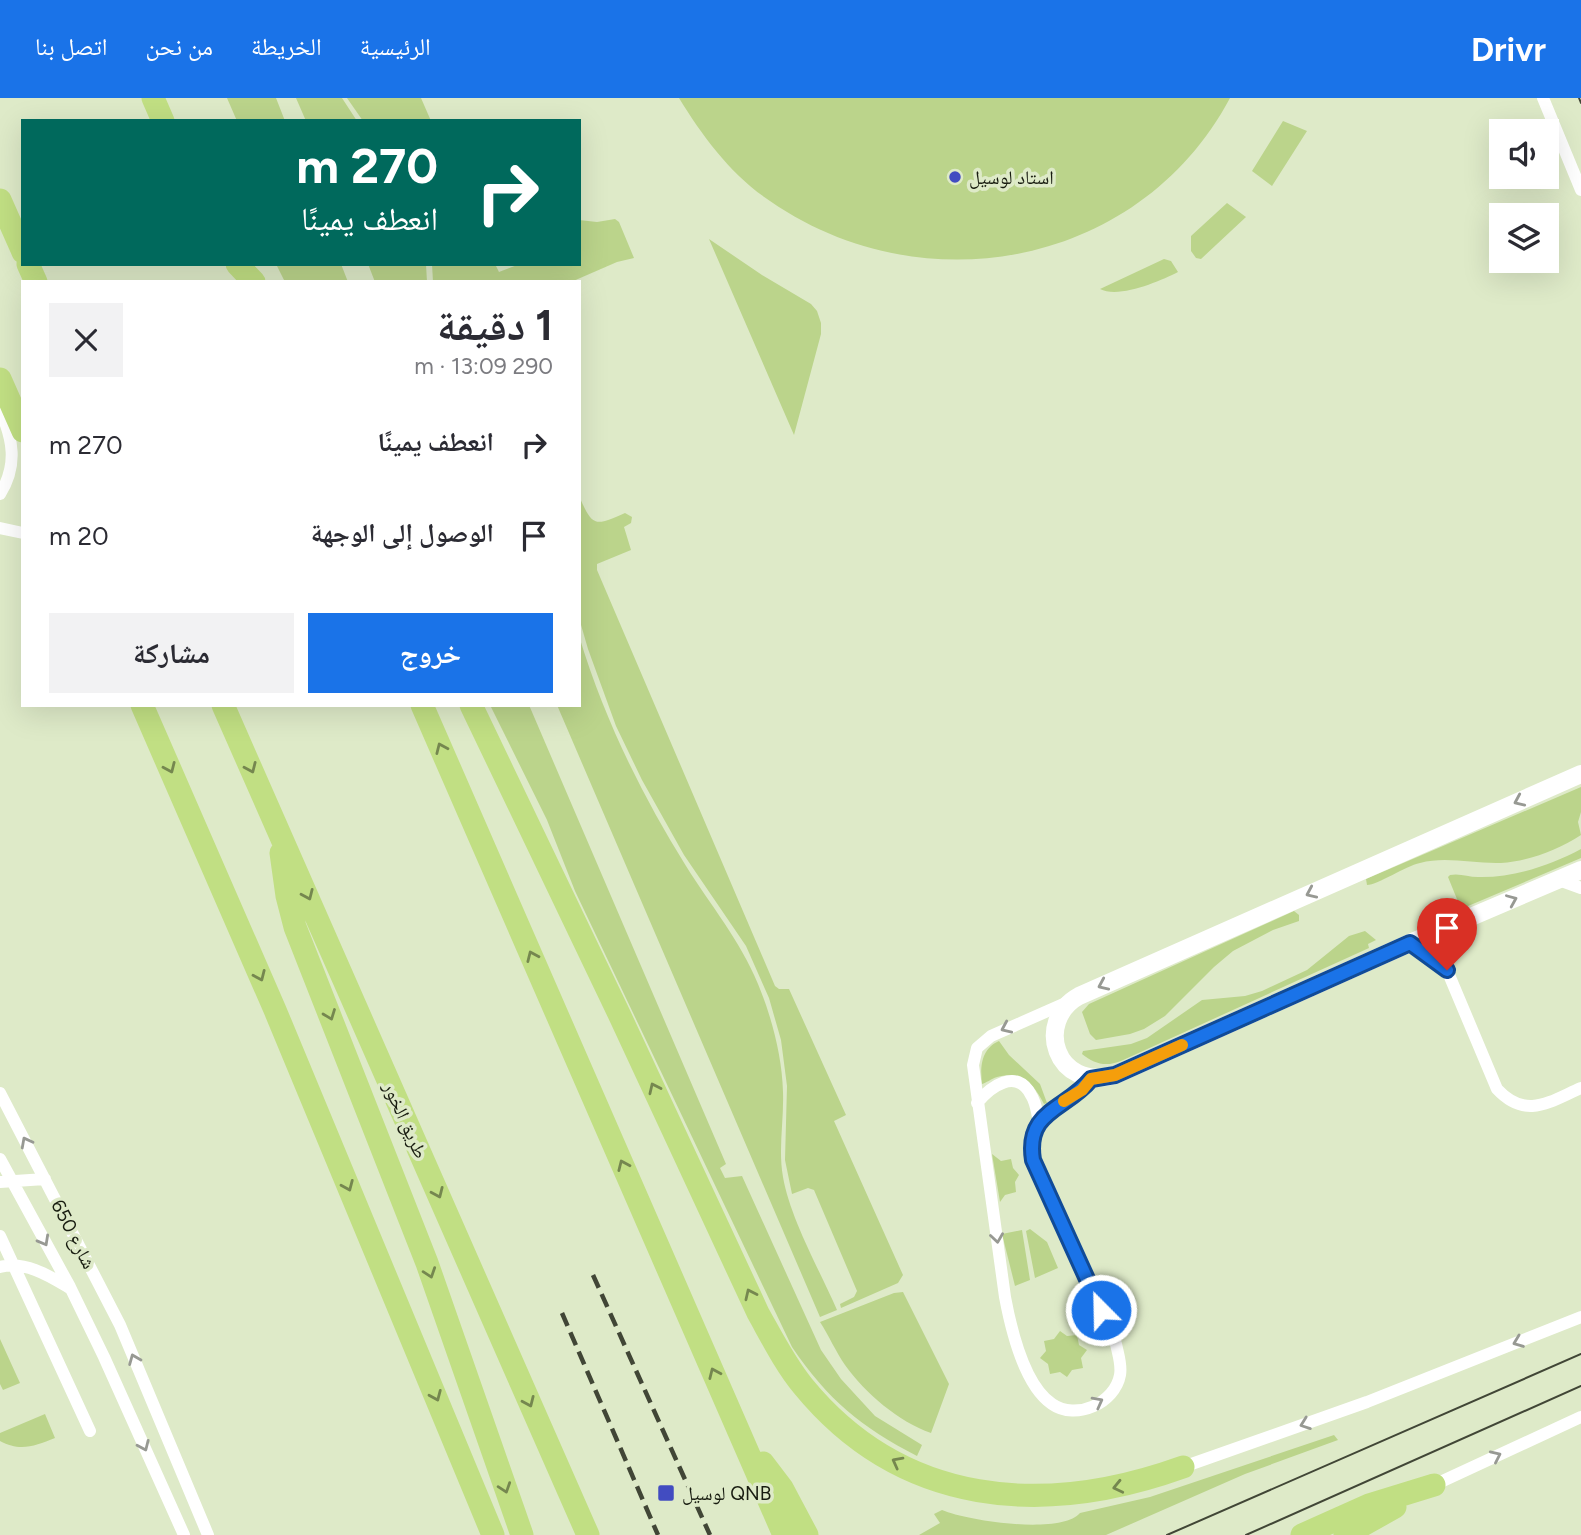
<!DOCTYPE html>
<html lang="ar">
<meta charset="utf-8">
<style>
:root{--surface:#fff;--page:#f2f2f3;--text:#2b2b33;--muted:#7c7c81;--accent:#1a73e8}
body{margin:0;font-family:Figtree,"Noto Naskh Arabic",sans-serif;background:var(--page);color:var(--text);direction:rtl;height:100vh;display:flex;flex-direction:column;font-size:26px;white-space:nowrap}
*{box-sizing:border-box;margin:0}
p{font-size:23px;color:var(--muted)}
.icon{flex:none;width:38px;height:38px;fill:none;stroke:currentColor;stroke-width:2;stroke-linecap:round;stroke-linejoin:round}
.map{position:relative;flex:1;overflow:hidden;direction:ltr}
.sheet{position:absolute;left:21px;top:182px;width:560px;height:427px;display:flex;flex-direction:column;background:var(--surface);border-radius:0px;box-shadow:0 7px 28px #0002;direction:rtl}
.sheet>*{flex:none}
.banner{position:absolute;left:21px;top:21px;width:560px;height:147px;border-radius:0px;box-shadow:0 7px 28px #0002;direction:rtl;background:#00695c;color:#fff;overflow:hidden}
.buttons{position:absolute;left:1489px;top:21px;display:grid;gap:14px}
.buttons a{display:grid;place-items:center;width:70px;height:70px;border-radius:0px;background:var(--surface);box-shadow:0 7px 28px #0002;font-size:35px}
.pin{position:absolute;display:grid;place-items:center;width:60px;height:60px;color:#fff;margin:-72px -30px;border-radius:50% 50% 50% 0;rotate:-45deg;box-shadow:0 0 7px #0007}
.pin .icon{rotate:45deg}
.me{position:absolute;width:77px;margin:-38px;rotate:337deg;stroke-linejoin:round;filter:drop-shadow(0 0 5px #0008)}
.turn{display:flex;align-items:center;gap:24px;height:147px;padding:0 28px;font-size:32px}
.turn .icon{width:91px;height:91px;stroke-width:2.5}
.turn b{display:block;font-size:49px;line-height:60px}
.round{display:grid;place-items:center;flex:none;width:74px;height:74px;border-radius:0px;background:var(--page)}
.overview{display:flex;align-items:center;justify-content:space-between;height:119px;padding:0 28px}
h1{font-size:42px;font-weight:700;line-height:52px}
.cta{display:flex;gap:14px;margin-top:auto;padding:14px 28px}
.cta a{flex:1;height:80px;border-radius:0px;background:var(--accent);color:#fff;font-size:28px;font-weight:700;line-height:80px;text-align:center}
.cta a+a{background:var(--page);color:var(--text)}
ul{padding:0;list-style:none}
li{display:flex;align-items:center;gap:21px;height:91px;padding:0 28px}
li div{flex:1}
li b{display:block;font-size:26px}
li em{font-style:normal}
header{display:flex;align-items:center;gap:42px;box-sizing:border-box;height:98px;padding:0 35px;background:var(--accent);color:#fff}
header strong{font-size:33px}
nav{display:flex;gap:38px;margin-inline-start:auto;font-size:24px}
.map>svg:first-child{display:block}
</style>
<header>
<strong>Drivr</strong>
<nav><a>الرئيسية</a><a>الخريطة</a><a>من نحن</a><a>اتصل بنا</a></nav>
</header>
<div class="map">
<svg width="1581" height="1437" viewBox="0 0 1581 1437">
<rect width="100%" height="100%" fill="#deeac8"/>
<path fill="#bbd48b" d="M227 0H276L285 23H237Z
M296 0H342L357 23H306Z
M347 0H421L431 23H363Z
M679 0H1230C1140 169 923 209 770 103 731 77 703 39 679 0Z
M1283 23 1307 33 1272 88 1252 73Z
M1227 105 1246 119 1201 161 1196 160 1191 153V138Z
M615 121 619 124 634 160 617 164 571 184H433L432 166H495L499 174 520 166H579V122L597 124Z
M709 141 762 177 811 206 817 213 821 225V236L794 337Z
M1164 161 1171 163 1178 174C1160 183 1119 201 1100 191Z
M276 166H341L348 184H285Z
M368 166H426L427 184H375Z
M579 398C593 430 595 428 625 415L632 419 631 425 624 429 631 452 597 466V472L775 888 779 891H789L846 1017 834 1023 903 1177 898 1185 841 1210 840 1206 854 1199 857 1193 814 1092 808 1090 792 1096 785 1062 787 988 781 942 769 900 746 848 684 757 642 682 616 628 588 551 579 520Z
M579 538C604 620 641 696 686 768 711 808 740 842 758 886 772 920 782 958 783 994 784 1023 778 1051 783 1079 790 1120 820 1173 837 1212L820 1219 557 607H579Z
M490 607H529L726 1066 720 1070 725 1080 742 1078 821 1252 841 1281 875 1318 922 1347 917 1358C861 1329 828 1302 792 1249L575 793 547 722Z
M1581 689V714L1578 724 1581 737C1558 752 1529 763 1501 765 1474 766 1446 758 1420 765 1405 768 1378 787 1367 787L1366 781Z
M1581 751V760L1461 811 1448 779 1450 777C1460 775 1468 779 1478 779 1514 780 1551 767 1581 751Z
M1294 813 1299 817V823L1273 832 1233 853 1214 869 1165 918 1144 931 1130 936 1096 942 1090 936 1082 914 1089 906Z
M1365 833 1376 842 1368 846 1369 850 1121 963C1106 969 1094 966 1082 956L1083 953 1131 946 1147 940 1202 902 1245 898 1262 893 1307 872 1349 838Z
M999 943 1009 957 1040 986 1047 1005 1044 1006C1034 986 1021 972 997 979 991 981 986 985 982 986 980 969 981 951 999 943Z
M992 1056 1001 1063 1011 1061 1013 1070 1019 1077 1015 1084 1016 1094 1005 1097 1000 1104Z
M1030 1131 1047 1144 1058 1170 1035 1180 1026 1133Z
M1022 1132 1030 1182 1015 1188 1002 1136Z
M903 1194 949 1286 931 1335C899 1324 865 1295 845 1267 836 1254 829 1238 820 1224L894 1195Z
M1060 1233 1067 1238 1077 1237 1079 1247 1087 1252 1081 1260 1083 1270 1072 1272 1067 1279 1060 1274 1050 1276 1048 1266 1040 1260 1046 1253 1044 1243 1054 1241Z
M0 1241 20 1285 3 1292 0 1286Z
M45 1316 55 1340C35 1348 20 1354 0 1343V1335Z
M1334 1337 1338 1342 1245 1376 1106 1437H919L940 1425 934 1416 942 1412C968 1423 1061 1437 1080 1415L1150 1399Z"/>
<g fill="none" stroke-linecap="round" stroke-linejoin="round">
<path stroke="#fff" stroke-width="12" d="M1543 0 1581 92
M0 312C13 341 18 367 0 396
M0 430 23 435
M1559 782 1581 790
M1448 828 1447 872 1497 991C1526 1022 1549 1004 1581 990
M1410 845 1447 872
M1068 904 991 938 977 950 973 967 1005 1199C1011 1231 1024 1287 1052 1306 1076 1323 1115 1305 1120 1277 1122 1267 1118 1256 1116 1246L1033 1062C1025 1012 1066 1012 1091 981
M0 995 120 1227 208 1437
M977 1005C990 989 1017 969 1031 997 1036 1004 1037 1015 1039 1024
M0 1061 70 1189 104 1259 184 1437
M0 1084 45 1081
M0 1138 90 1333
M0 1169C25 1163 48 1177 68 1189
M1183 1369 1367 1304 1581 1219
M1434 1387 1581 1319"/>
<path stroke="#fff" stroke-width="18" d="M1581 676 1079 898C1034 923 1055 994 1115 977L1410 845 1581 772"/>
<path stroke="#c1df83" stroke-width="23" d="M153 0 163 23
M0 102 23 154
M28 166 36 184
M237 166 254 184
M0 281 23 333
M142 607 275 912 493 1437
M223 607 588 1437
M422 607 784 1437
M471 607 620 918 758 1215C772 1240 785 1266 803 1288 902 1409 1044 1419 1183 1369
M281 755 287 798 295 829 427 1165 522 1437
M763 1365 782 1390 807 1437
M1302 1437 1369 1407 1434 1387
M1345 1437 1395 1409"/>
<path stroke="#414636" stroke-width="2" d="M1579 0 1581 5
M1167 1437 1581 1256
M1246 1437 1581 1288"/>
<path stroke="#414636" stroke-width="4.5" stroke-dasharray="14 7" stroke-linecap="butt" d="M593 1177 710 1437
M562 1215 658 1437"/>
</g>
<defs><path id="oneway-chevron" d="M-2-3.5L2.5 0L-2 3.5" fill="none" stroke-width="1.6" stroke-linecap="round" stroke-linejoin="round" transform="scale(1.75)"/></defs>
<g stroke="#75874f">
<use href="#oneway-chevron" transform="translate(441 650) rotate(-114)"/>
<use href="#oneway-chevron" transform="translate(170 670) rotate(66)"/>
<use href="#oneway-chevron" transform="translate(251 670) rotate(66)"/>
<use href="#oneway-chevron" transform="translate(308 797) rotate(66)"/>
<use href="#oneway-chevron" transform="translate(532 858) rotate(-114)"/>
<use href="#oneway-chevron" transform="translate(260 878) rotate(66)"/>
<use href="#oneway-chevron" transform="translate(330 917) rotate(69)"/>
<use href="#oneway-chevron" transform="translate(654 990) rotate(-115)"/>
<use href="#oneway-chevron" transform="translate(623 1067) rotate(-114)"/>
<use href="#oneway-chevron" transform="translate(348 1088) rotate(67)"/>
<use href="#oneway-chevron" transform="translate(438 1095) rotate(66)"/>
<use href="#oneway-chevron" transform="translate(430 1175) rotate(71)"/>
<use href="#oneway-chevron" transform="translate(750 1196) rotate(-115)"/>
<use href="#oneway-chevron" transform="translate(714 1275) rotate(-114)"/>
<use href="#oneway-chevron" transform="translate(436 1298) rotate(67)"/>
<use href="#oneway-chevron" transform="translate(529 1304) rotate(66)"/>
<use href="#oneway-chevron" transform="translate(897 1364) rotate(-152)"/>
<use href="#oneway-chevron" transform="translate(1118 1389) rotate(167)"/>
<use href="#oneway-chevron" transform="translate(505 1390) rotate(71)"/>
</g>
<g stroke="#979993">
<use href="#oneway-chevron" transform="translate(1519 703) rotate(156)"/>
<use href="#oneway-chevron" transform="translate(1311 795) rotate(156)"/>
<use href="#oneway-chevron" transform="translate(1512 802) rotate(-23)"/>
<use href="#oneway-chevron" transform="translate(1103 887) rotate(156)"/>
<use href="#oneway-chevron" transform="translate(1006 930) rotate(156)"/>
<use href="#oneway-chevron" transform="translate(26 1044) rotate(-118)"/>
<use href="#oneway-chevron" transform="translate(997 1140) rotate(82)"/>
<use href="#oneway-chevron" transform="translate(44 1143) rotate(61)"/>
<use href="#oneway-chevron" transform="translate(1518 1244) rotate(159)"/>
<use href="#oneway-chevron" transform="translate(134 1261) rotate(-112)"/>
<use href="#oneway-chevron" transform="translate(1098 1304) rotate(-28)"/>
<use href="#oneway-chevron" transform="translate(1305 1326) rotate(160)"/>
<use href="#oneway-chevron" transform="translate(144 1348) rotate(66)"/>
<use href="#oneway-chevron" transform="translate(1496 1358) rotate(-25)"/>
</g>
<g fill="none" stroke-linecap="round" stroke-linejoin="round">
<defs>
<path id="route" d="M1101 1212 1033 1062C1025 1012 1066 1012 1091 981L1115 977 1410 845 1447 872"/>
</defs>
<use href="#route" stroke="#114b97" stroke-width="18"/>
<use href="#route" stroke="#1a73e8" stroke-width="12"/>
<path stroke="#f59e0b" stroke-width="12" d="M1064 1003 1082 992 1091 981 1115 977 1182 947"/>
</g>
<g fill="#424cc1" stroke="#deeac8" stroke-width="2.5">
<circle cx="955" cy="79" r="7"/>
<rect x="657" y="1386" width="18" height="18" rx="3.5"/>
</g>
<g text-anchor="middle" stroke-width="7" stroke-linejoin="round" paint-order="stroke">
<g font-size="19" fill="#181c10" stroke="#deeac8" text-anchor="start">
<text x="969" y="86">استاد لوسيل</text>
<text x="682" y="1402">لوسيل QNB</text>
</g>
<g font-size="19" fill="#181c10" stroke="#deeac8">
<text transform="translate(406 1022) rotate(66)" y="7">طريق الخور</text>
<text transform="translate(74 1136) rotate(63)" y="7">شارع 650</text>
</g>
</g>
</svg>
<div class="buttons">
<a><svg class="icon" aria-label="sound" viewBox="0 0 24 24"><path d="M4 9h4l5-4v14l-5-4H4zM17 9q2 3 0 6"/></svg></a>
<a><svg class="icon" aria-label="layers" viewBox="0 0 24 24"><path d="M12 4l9 5-9 5-9-5zM3 14l9 5 9-5"/></svg></a>
</div>
<div class="pin" style="left:1447px;top:872px;background:#d93025"><svg class="icon" aria-label="arrive" viewBox="0 0 24 24"><path d="M6 21V4h12l-3 4 3 4H6"/></svg></div>
<svg class="me" style="left:1101px;top:1212px" viewBox="-20 -20 40 40"><circle r="17" fill="#1a73e8" stroke="#fff" stroke-width="3"/><path d="M0-11L8 9 0 5-8 9z" fill="#fff"/></svg>
<div class="banner">
<div class="turn"><svg class="icon" aria-label="right" viewBox="0 0 24 24"><path d="M7 20v-9h11M14 6l5 5-5 5"/></svg><div><b>270 m</b>انعطف يمينًا</div></div>
</div>
<section class="sheet">
<div class="overview"><div><h1>1 دقيقة</h1><p>290 m · 13:09</p></div><a class="round"><svg class="icon" aria-label="close" viewBox="0 0 24 24"><path d="M6 6l12 12M18 6L6 18"/></svg></a></div>
<ul>
<li><svg class="icon" aria-label="right" viewBox="0 0 24 24"><path d="M7 20v-9h11M14 6l5 5-5 5"/></svg><div><b>انعطف يمينًا</b></div><em>270 m</em></li>
<li><svg class="icon" aria-label="arrive" viewBox="0 0 24 24"><path d="M6 21V4h12l-3 4 3 4H6"/></svg><div><b>الوصول إلى الوجهة</b></div><em>20 m</em></li>
</ul>
<div class="cta"><a>خروج</a><a>مشاركة</a></div>
</section>
</div>
